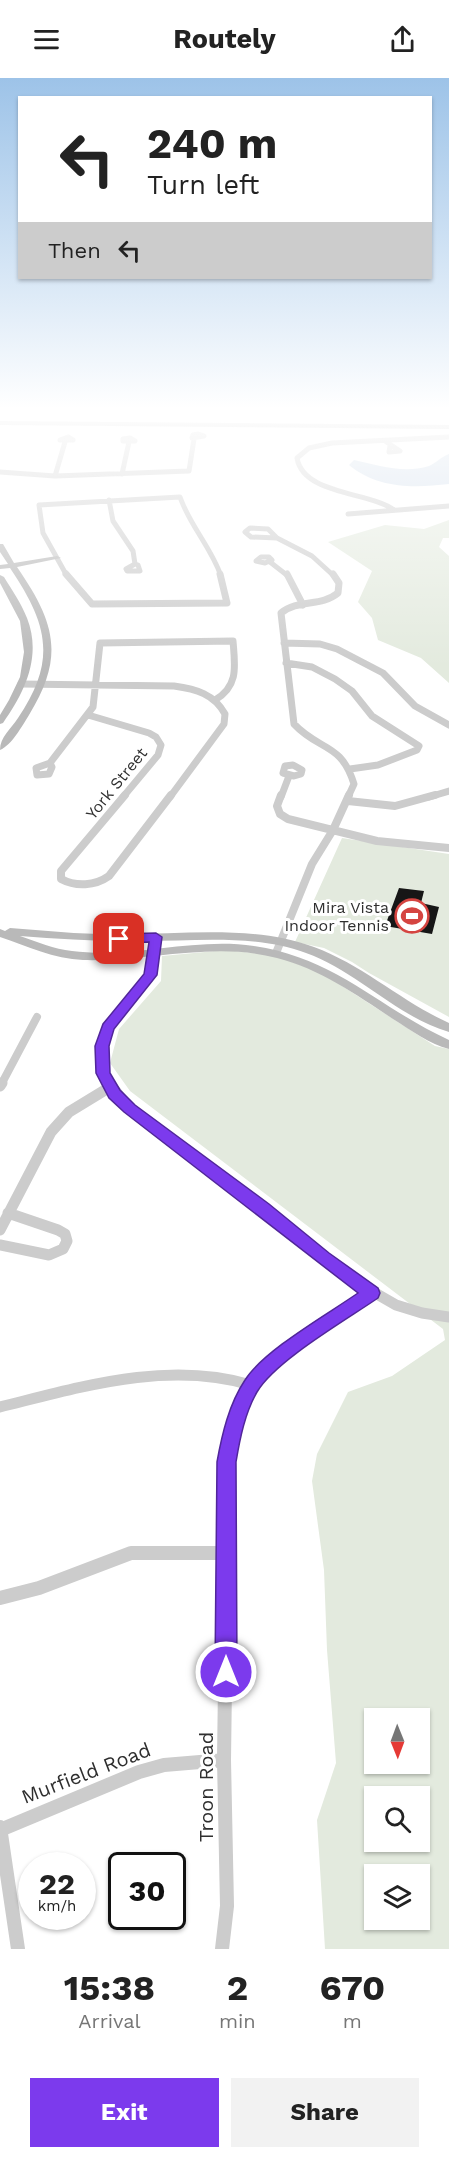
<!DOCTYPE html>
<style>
:root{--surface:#fff;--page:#f2f2f2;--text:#222;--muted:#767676;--accent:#7c3aed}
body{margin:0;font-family:"Work Sans",sans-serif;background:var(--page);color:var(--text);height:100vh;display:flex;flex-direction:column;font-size:22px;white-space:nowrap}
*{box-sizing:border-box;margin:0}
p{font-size:20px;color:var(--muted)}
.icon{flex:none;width:33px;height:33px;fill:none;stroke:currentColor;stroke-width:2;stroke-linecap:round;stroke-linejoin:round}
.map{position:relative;height:1871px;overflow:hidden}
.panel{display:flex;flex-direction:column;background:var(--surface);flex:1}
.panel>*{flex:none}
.guide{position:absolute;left:18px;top:18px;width:414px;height:183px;border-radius:0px;box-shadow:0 2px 4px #0004;background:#fff;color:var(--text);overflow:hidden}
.needle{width:39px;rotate:179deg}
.controls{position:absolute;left:364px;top:1630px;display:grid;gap:12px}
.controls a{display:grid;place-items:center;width:66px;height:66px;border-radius:0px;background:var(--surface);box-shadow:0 2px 4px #0004;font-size:30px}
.speed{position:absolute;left:18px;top:1774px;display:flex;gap:12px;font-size:30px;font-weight:700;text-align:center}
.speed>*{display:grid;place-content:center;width:78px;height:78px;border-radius:50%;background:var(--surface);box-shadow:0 2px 4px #0004;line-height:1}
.speed small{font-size:15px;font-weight:400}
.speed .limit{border:3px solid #111;border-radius:9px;background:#fff;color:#111}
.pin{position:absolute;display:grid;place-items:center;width:51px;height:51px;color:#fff;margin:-26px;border-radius:12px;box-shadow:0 3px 9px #0006}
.me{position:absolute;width:66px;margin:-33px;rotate:0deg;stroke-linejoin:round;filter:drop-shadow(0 0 4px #0008)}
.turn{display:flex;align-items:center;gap:21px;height:126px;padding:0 30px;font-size:27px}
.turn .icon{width:78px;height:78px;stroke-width:2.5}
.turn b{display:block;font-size:42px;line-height:51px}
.then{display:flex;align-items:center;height:57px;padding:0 30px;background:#0003;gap:12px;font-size:22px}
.eta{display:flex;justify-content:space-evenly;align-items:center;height:102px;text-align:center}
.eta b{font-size:36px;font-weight:700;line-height:42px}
.button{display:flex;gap:12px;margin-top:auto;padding:12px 30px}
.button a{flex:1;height:69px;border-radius:0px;background:var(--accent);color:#fff;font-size:24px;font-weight:700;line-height:69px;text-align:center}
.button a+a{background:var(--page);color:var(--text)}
header{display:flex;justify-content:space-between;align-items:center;height:78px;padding:0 30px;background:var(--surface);font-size:27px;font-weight:700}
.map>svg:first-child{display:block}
</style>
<header><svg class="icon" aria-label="menu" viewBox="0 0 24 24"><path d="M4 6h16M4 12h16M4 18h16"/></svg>Routely<svg class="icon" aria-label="share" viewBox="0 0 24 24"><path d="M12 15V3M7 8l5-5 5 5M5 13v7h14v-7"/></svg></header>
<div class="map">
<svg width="449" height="1871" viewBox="0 0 449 1871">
<rect width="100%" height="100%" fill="#fff"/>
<path fill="#e3eade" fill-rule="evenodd" d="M449 442V460H443L439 469 449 478V605L421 580 378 562 372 540 358 524 372 493 328 464 385 447 424 451Z
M342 760 449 776V939L369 895 352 884 324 870 295 864Z
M226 872 273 877 322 895 435 968 449 971V1871H325L317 1742 336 1685 327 1572 324 1492 312 1403 317 1376 348 1314 392 1298 445 1262 443 1251 130 1013 110 985 119 951 161 903 162 878ZM375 1641H420V1686H375ZM375 1719H420V1764H375ZM375 1797H420V1842H375Z"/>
<path fill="#ccdae9" d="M449 376V406C414 410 378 411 349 387L354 382C378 387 403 396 429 388 436 385 441 379 449 376Z"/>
<path fill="#161616" d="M399 810 424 813 421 825 439 829 432 856 385 848Z"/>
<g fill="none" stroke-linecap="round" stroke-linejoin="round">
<path stroke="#ccc" stroke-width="5" d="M198 356 204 358 192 360 193 357Z
M68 359 73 362H60Z
M130 360 135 363H123V361Z
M385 363 400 373 389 374 390 368
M0 394 55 398 189 393 194 361
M122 396 129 364
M55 398 65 364
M109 422 113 443 133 473 135 486
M394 432C371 414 303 417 297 380L309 370 332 365 449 359
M348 436 449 428
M250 450 268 451 277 460 251 459 245 454Z
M277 460 312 478 334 498
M261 479H269L272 482 265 485 256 483Z
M270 484 288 498
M135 486 138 487 140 493H127L126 491Z
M67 498 43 455 39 427 180 419C190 448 211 469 221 498"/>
<path stroke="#ccc" stroke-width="7" d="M66 496 92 526 227 525 220 496
M287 496 303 527
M333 496 339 505 338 515C321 529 298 521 281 535L294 646C319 673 341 664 354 706L348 719
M284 565 320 566 337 571 383 595 415 628 449 647
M286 585 312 589 335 601 352 613 372 638 419 668 417 672 378 687 350 691
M21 606 174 608C196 611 214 616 225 636L224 646 170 719
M88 637 149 655 156 659 161 667 158 677 123 719
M50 685 93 629 100 565 233 563C235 588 239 608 215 622
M50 685 52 689 49 696 37 697 36 690Z
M293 687 302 692 301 696 294 698 283 695 285 688Z
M281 719 289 698
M429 719 449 713"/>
<path stroke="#ccc" stroke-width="8" d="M125 717 61 793V801C76 809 95 808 109 798L171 717
M281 717 277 728 280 736 288 741 377 763 449 770
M348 723 395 728 435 717
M276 875 312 786 333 752 349 717
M1 1007 37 939
M110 1007C80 953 131 937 150 896 155 885 155 871 156 859"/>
<path stroke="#ccc" stroke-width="11" d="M109 1005 129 1030 247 1118 349 1200 396 1227 422 1235 449 1239
M0 1008 2 1005
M0 1152 51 1054 69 1034 110 1009
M0 1167 49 1177 63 1171 67 1163 65 1156 58 1152 8 1135
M0 1329C81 1309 168 1282 251 1307
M227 1382C231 1357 237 1329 251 1307 278 1266 331 1241 372 1215"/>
<path stroke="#ccc" stroke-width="14" d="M0 1520 39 1510 131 1475H226
M0 1749 18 1871
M0 1752 139 1694 164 1687 224 1682
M222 1871 227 1828 224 1682 228 1381"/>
<path fill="#b9b9b9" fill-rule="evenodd" d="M0 343 449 347V351L0 347Z
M0 466H3L14 485 57 478 61 480 17 489C54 543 66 577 29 637 22 648 12 667 0 672 0 659 11 651 18 640 58 581 47 545 10 490L0 491V487L8 486 0 474Z
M0 497 4 499C12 512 21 525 27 540 42 578 25 614 3 645L0 646V637L9 622 20 599 24 574 20 543 0 505Z
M10 850C48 853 86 857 124 856 188 856 253 847 314 869 363 887 402 924 449 945V954C397 939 357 893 306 875 254 856 197 863 143 863 102 864 61 861 20 858 37 864 54 871 72 873 133 881 193 859 254 868 336 880 379 930 449 962V971C429 966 411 952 393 941 357 917 320 891 277 880 213 863 148 884 83 882 54 881 27 868 0 859V851L5 853Z"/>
</g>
<linearGradient id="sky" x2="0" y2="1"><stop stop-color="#9dc3e8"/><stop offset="0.56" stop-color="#fff"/><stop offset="1" stop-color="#fff" stop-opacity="0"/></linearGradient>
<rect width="449" height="589" fill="url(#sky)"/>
<path fill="#7c3aed" stroke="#51269a" stroke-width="1.5" d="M156 855 162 859 157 897 114 951 109 968 110 995 120 1012 135 1027 269 1126 329 1175 378 1210 380 1215 378 1220C346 1242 275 1283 257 1314 245 1335 240 1360 236 1384L237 1594 234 1601 226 1604 218 1601 215 1594 217 1384C222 1356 229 1326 245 1302 264 1272 328 1236 358 1215L124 1034 109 1020 96 995 95 968 103 946 144 896 149 864 119 865 113 861 119 856Z"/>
<defs>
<symbol id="stadium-ring" viewBox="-11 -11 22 22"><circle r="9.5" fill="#fff" stroke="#d54541" stroke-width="1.5"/><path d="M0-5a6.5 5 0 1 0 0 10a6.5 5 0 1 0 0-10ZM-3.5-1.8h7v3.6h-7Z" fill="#d54541"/></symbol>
</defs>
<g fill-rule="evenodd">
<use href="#stadium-ring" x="393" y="819" width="38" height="38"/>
</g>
<g text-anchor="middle" stroke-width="6" stroke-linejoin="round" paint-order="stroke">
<g font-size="16" fill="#2f2f2f" stroke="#fff">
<text transform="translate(116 705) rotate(-51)" y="6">York Street</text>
</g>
<g font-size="16" fill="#2f2f2f" stroke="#fff" text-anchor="end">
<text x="389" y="835">Mira Vista<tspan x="389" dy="18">Indoor Tennis</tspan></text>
</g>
<g font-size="20" fill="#2f2f2f" stroke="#fff">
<text transform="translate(86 1695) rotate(-21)" y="7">Murfield Road</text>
<text transform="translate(206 1709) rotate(-90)" y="7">Troon Road</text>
</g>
</g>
</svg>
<div class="controls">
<a><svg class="needle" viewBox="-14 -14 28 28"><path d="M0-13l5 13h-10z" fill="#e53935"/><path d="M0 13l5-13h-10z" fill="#767676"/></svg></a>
<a><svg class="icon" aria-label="search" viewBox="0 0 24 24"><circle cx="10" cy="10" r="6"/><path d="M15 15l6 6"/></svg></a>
<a><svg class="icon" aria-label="layers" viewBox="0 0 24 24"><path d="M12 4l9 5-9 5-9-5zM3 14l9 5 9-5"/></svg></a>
</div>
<div class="speed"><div>22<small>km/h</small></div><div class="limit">30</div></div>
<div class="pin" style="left:119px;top:861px;background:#d93025"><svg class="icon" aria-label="arrive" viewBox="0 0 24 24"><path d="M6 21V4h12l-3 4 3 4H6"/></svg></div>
<svg class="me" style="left:226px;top:1594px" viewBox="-20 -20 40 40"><circle r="17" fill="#7c3aed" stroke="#fff" stroke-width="3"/><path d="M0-11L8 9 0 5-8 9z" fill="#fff"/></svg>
<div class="guide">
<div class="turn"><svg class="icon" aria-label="left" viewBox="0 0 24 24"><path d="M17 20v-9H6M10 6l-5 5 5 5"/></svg><div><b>240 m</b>Turn left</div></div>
<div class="then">Then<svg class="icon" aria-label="left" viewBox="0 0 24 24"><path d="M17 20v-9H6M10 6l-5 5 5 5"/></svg></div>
</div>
</div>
<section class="panel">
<div class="eta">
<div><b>15:38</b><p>Arrival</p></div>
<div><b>2</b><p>min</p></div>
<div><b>670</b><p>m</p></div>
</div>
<div class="button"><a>Exit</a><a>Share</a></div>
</section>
